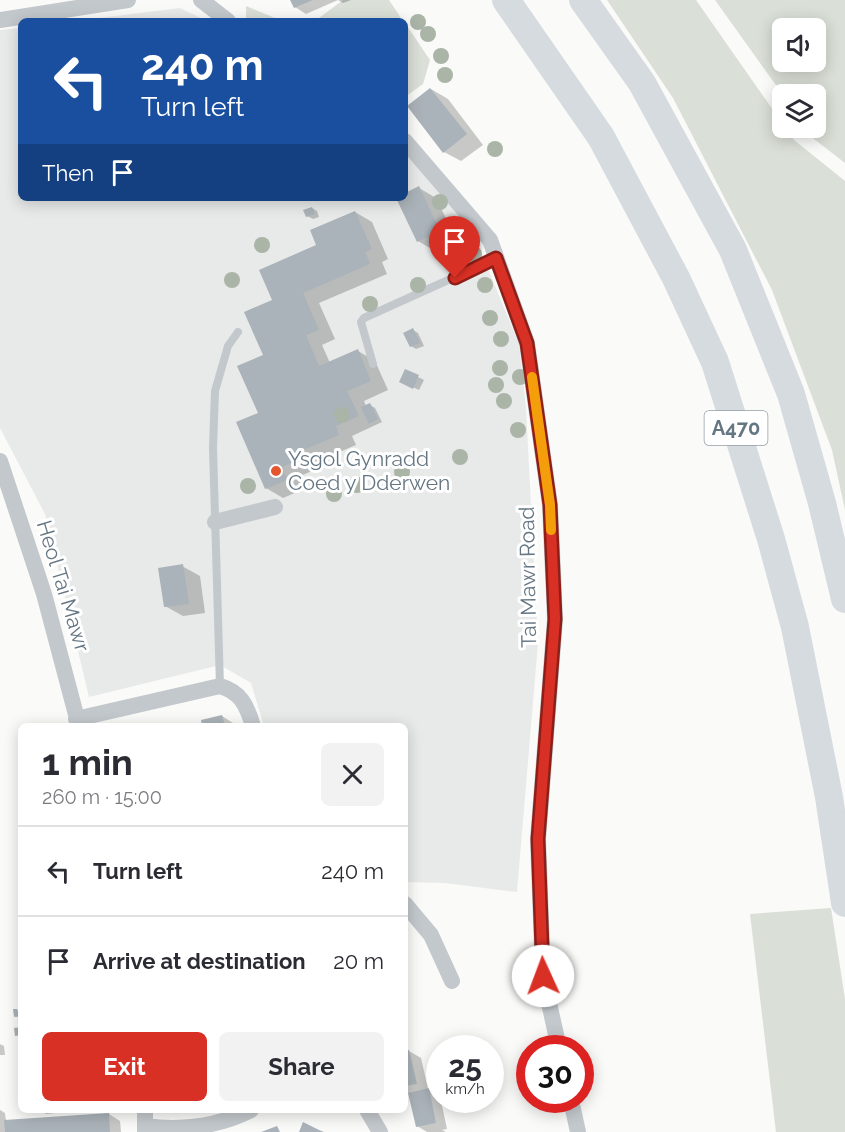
<!DOCTYPE html>
<meta charset="utf-8">
<style>
:root{--surface:#fff;--page:#f2f2f3;--text:#2b2b33;--muted:#7c7c81;--line:#e1e1e2;--accent:#d93025}
body{margin:0;font-family:Raleway,sans-serif;background:var(--page);color:var(--text);height:100vh;display:flex;flex-direction:column;font-size:22px;white-space:nowrap}
*{box-sizing:border-box;margin:0}
p{font-size:20px;color:var(--muted)}
.icon{flex:none;width:33px;height:33px;fill:none;stroke:currentColor;stroke-width:2;stroke-linecap:round;stroke-linejoin:round}
.map{position:relative;flex:1;overflow:hidden}
.panel{position:absolute;left:18px;top:723px;width:390px;height:390px;display:flex;flex-direction:column;background:var(--surface);border-radius:9px;box-shadow:0 3px 15px #0003}
.panel>*{flex:none}
.hud{position:absolute;left:18px;top:18px;width:390px;height:183px;border-radius:9px;box-shadow:0 3px 15px #0003;background:#1a4fa0;color:#fff;overflow:hidden}
.controls{position:absolute;left:772px;top:18px;display:grid;gap:12px}
.controls a{display:grid;place-items:center;width:54px;height:54px;border-radius:9px;background:var(--surface);box-shadow:0 3px 15px #0003;font-size:30px}
.speed{position:absolute;left:426px;top:1035px;display:flex;gap:12px;font-size:30px;font-weight:700;text-align:center}
.speed>*{display:grid;place-content:center;width:78px;height:78px;border-radius:50%;background:var(--surface);box-shadow:0 3px 15px #0003;line-height:1}
.speed small{font-size:15px;font-weight:400}
.speed .limit{border:9px solid #d22;background:#fff;color:#111}
.pin{position:absolute;display:grid;place-items:center;width:51px;height:51px;color:#fff;margin:-62px -26px;border-radius:50% 50% 50% 0;rotate:-45deg;box-shadow:0 0 6px #0007}
.pin .icon{rotate:45deg}
.me{position:absolute;width:66px;margin:-33px;rotate:358deg;stroke-linejoin:round;filter:drop-shadow(0 0 4px #0008)}
.turn{display:flex;align-items:center;gap:21px;height:126px;padding:0 24px;font-size:27px}
.turn .icon{width:78px;height:78px;stroke-width:2.5}
.turn b{display:block;font-size:42px;line-height:51px}
.then{display:flex;align-items:center;height:57px;padding:0 24px;background:#0003;gap:12px;font-size:22px}
.round{display:grid;place-items:center;flex:none;width:63px;height:63px;border-radius:9px;background:var(--page)}
.head{display:flex;align-items:center;justify-content:space-between;height:102px;padding:0 24px}
h1{font-size:36px;font-weight:700;line-height:45px}
.primary-button{display:flex;gap:12px;margin-top:auto;padding:12px 24px}
.primary-button a{flex:1;height:69px;border-radius:9px;background:var(--accent);color:#fff;font-size:24px;font-weight:700;line-height:69px;text-align:center}
.primary-button a+a{background:var(--page);color:var(--text)}
ul{padding:0;list-style:none}
li{display:flex;align-items:center;gap:18px;height:90px;padding:0 24px;border-top:2px solid var(--line)}
li div{flex:1}
li b{display:block;font-size:22px}
li em{font-style:normal}
.map>svg:first-child{display:block}
</style>
<div class="map">
<svg width="845" height="1132" viewBox="0 0 845 1132">
<rect width="100%" height="100%" fill="#fafaf8"/>
<path fill="#e8e9e9" d="M180 8 207 21H75Z
M21 28V198H405V152L472 230 519 344 526 408 538 643 517 892 445 883 405 882V726H264L251 683 220 665 89 697 45 514 0 428V30Z"/>
<path fill="#dadfd7" fill-rule="evenodd" d="M343 0H389L403 21H315Z
M607 0H696L794 140 845 181V510L832 450 772 290 673 98Z
M715 0H845V163L814 139 806 128H816V94L783 95ZM816 28V62H783V28Z
M246 6 282 21H246Z
M405 23 430 60 423 84 405 97Z
M831 908 845 999V1132H776L750 914Z"/>
<path fill="#0003" d="M292 0H351L343 3 338 0 306 14 295 7Z
M431 89 448 99 483 145 461 161 444 152Z
M419 188 436 198 457 241 435 251 418 241 405 198V195Z
M312 208 317 211 319 217 313 219 307 216Z
M355 212 372 222 388 259 382 262 387 274 319 303 335 339 322 345 330 363 358 351 375 361 388 390 364 401 366 406 370 405 375 408 382 422 352 436 356 445 316 462 319 468 298 477 304 489 283 498 266 488 260 413 265 356 274 301 318 246Z
M413 330 418 333 424 346 416 349 411 346Z
M406 371 424 380 419 390 406 384Z
M182 566 200 576 205 613 183 616 165 606Z
M222 716 233 723 234 726H204Z
M17 1010 21 1013V1019L15 1016Z
M0 1044 4 1046 5 1055H0Z
M409 1051 421 1058 428 1089 440 1096 447 1129 442 1130 446 1132H427L417 1126 410 1094 405 1091V1052Z
M0 1110 5 1113 6 1121 109 1114 120 1121 121 1132H0Z
M40 1110H55V1113L46 1114Z"/>
<path fill="#aab3b9" d="M290 0H313L294 8Z
M430 88 467 134 443 153 407 106Z
M419 186 440 231 417 242 396 198H405V193Z
M312 207 315 214 306 217 303 210Z
M355 211 372 249 365 252 370 264 303 293 319 330 306 335 319 366 358 349 371 381 347 391 359 416 336 426 339 435 299 452 302 458 282 467 287 480 265 489 236 422 258 413 237 366 263 355 244 312 272 300 259 270 316 245 310 230Z
M413 328 420 343 410 347 403 333Z
M405 369 419 375 413 389 399 382Z
M370 403 378 419 369 424 361 407Z
M183 564 189 604 164 607 158 568Z
M222 715 225 726H202L201 720Z
M13 1009H17L19 1016 14 1017Z
M21 1027V1035L15 1036 14 1028Z
M409 1050 417 1084 405 1086V1051Z
M429 1088 436 1123 416 1127 408 1093Z
M109 1113 110 1132H5L4 1120Z
M303 1122 319 1130 324 1132H299Z
M277 1126 280 1132H261Z"/>
<g fill="none" stroke-linecap="round" stroke-linejoin="round">
<path stroke="#c3c8cc" stroke-width="8" d="M373 364 361 322 364 318 497 258
M220 686 213 448 215 391 228 346 238 332"/>
<path stroke="#c3c8cc" stroke-width="16" d="M201 0 228 21
M0 20 128 0
M405 141 490 240 527 343 550 505 555 619 538 839 543 976 559 1048
M0 461 44 594 79 726
M215 522 275 507
M76 719 220 686C241 692 247 706 253 726
M405 904 431 935 452 981
M571 1100 578 1132
M145 1110V1132
M367 1110 380 1132
M145 1126C182 1131 217 1127 251 1110"/>
<path stroke="#d6dbdf" stroke-width="28" d="M506 0 601 137 676 278 715 362 771 539 795 627 829 797 845 903
M583 0 642 83 733 250 791 394 822 503 845 599"/>
</g>
<g fill="#aab4a7">
<circle cx="418" cy="22" r="8"/>
<circle cx="428" cy="34" r="8"/>
<circle cx="441" cy="56" r="8"/>
<circle cx="445" cy="75" r="8"/>
<circle cx="495" cy="149" r="8"/>
<circle cx="440" cy="202" r="8"/>
<circle cx="262" cy="245" r="8"/>
<circle cx="474" cy="254" r="8"/>
<circle cx="232" cy="280" r="8"/>
<circle cx="418" cy="285" r="8"/>
<circle cx="485" cy="285" r="8"/>
<circle cx="370" cy="304" r="8"/>
<circle cx="490" cy="318" r="8"/>
<circle cx="501" cy="339" r="8"/>
<circle cx="500" cy="368" r="8"/>
<circle cx="520" cy="377" r="8"/>
<circle cx="496" cy="385" r="8"/>
<circle cx="504" cy="401" r="8"/>
<circle cx="342" cy="415" r="8"/>
<circle cx="518" cy="430" r="8"/>
<circle cx="460" cy="457" r="8"/>
<circle cx="402" cy="472" r="8"/>
<circle cx="357" cy="485" r="8"/>
<circle cx="248" cy="486" r="8"/>
<circle cx="334" cy="494" r="8"/>
</g>
<g fill="none" stroke-linecap="round" stroke-linejoin="round">
<defs>
<path id="route" d="M455 278 496 258 527 343 550 505 555 619 538 839 543 976"/>
</defs>
<use href="#route" stroke="#8d1f18" stroke-width="15"/>
<use href="#route" stroke="#d93025" stroke-width="10"/>
<path stroke="#f59e0b" stroke-width="10" d="M532 377 550 505 551 530"/>
</g>
<circle fill="#e4572e" stroke="#fff" stroke-width="2" cx="276" cy="471" r="6"/>
<g text-anchor="middle" stroke-width="6" stroke-linejoin="round" paint-order="stroke">
<rect fill="#fff" stroke="#939fa8" stroke-width="1.5" x="704.5" y="411" width="63" height="34" rx="4.5"/>
<g font-size="20" font-weight="bold" fill="#657683">
<text x="736" y="435">A470</text>
</g>
<g font-size="21" fill="#657683" stroke="#fff" text-anchor="start">
<text x="288" y="466">Ysgol Gynradd<tspan x="288" dy="24">Coed y Dderwen</tspan></text>
</g>
<g font-size="21" fill="#657683" stroke="#fff">
<text transform="translate(528 577) rotate(-91)" y="7">Tai Mawr Road</text>
<text transform="translate(63 586) rotate(73)" y="7">Heol Tai Mawr</text>
</g>
</g>
</svg>
<div class="controls">
<a><svg class="icon" aria-label="sound" viewBox="0 0 24 24"><path d="M4 9h4l5-4v14l-5-4H4zM17 9q2 3 0 6"/></svg></a>
<a><svg class="icon" aria-label="layers" viewBox="0 0 24 24"><path d="M12 4l9 5-9 5-9-5zM3 14l9 5 9-5"/></svg></a>
</div>
<div class="speed"><div>25<small>km/h</small></div><div class="limit">30</div></div>
<div class="pin" style="left:455px;top:278px;background:#d93025"><svg class="icon" aria-label="arrive" viewBox="0 0 24 24"><path d="M6 21V4h12l-3 4 3 4H6"/></svg></div>
<svg class="me" style="left:543px;top:976px" viewBox="-20 -20 40 40"><circle r="19" fill="#fff"/><path d="M0-13L10 11 0 6-10 11z" fill="#d93025"/></svg>
<div class="hud">
<div class="turn"><svg class="icon" aria-label="left" viewBox="0 0 24 24"><path d="M17 20v-9H6M10 6l-5 5 5 5"/></svg><div><b>240 m</b>Turn left</div></div>
<div class="then">Then<svg class="icon" aria-label="arrive" viewBox="0 0 24 24"><path d="M6 21V4h12l-3 4 3 4H6"/></svg></div>
</div>
<section class="panel">
<div class="head"><div><h1>1 min</h1><p>260 m · 15:00</p></div><a class="round"><svg class="icon" aria-label="close" viewBox="0 0 24 24"><path d="M6 6l12 12M18 6L6 18"/></svg></a></div>
<ul>
<li><svg class="icon" aria-label="left" viewBox="0 0 24 24"><path d="M17 20v-9H6M10 6l-5 5 5 5"/></svg><div><b>Turn left</b></div><em>240 m</em></li>
<li><svg class="icon" aria-label="arrive" viewBox="0 0 24 24"><path d="M6 21V4h12l-3 4 3 4H6"/></svg><div><b>Arrive at destination</b></div><em>20 m</em></li>
</ul>
<div class="primary-button"><a>Exit</a><a>Share</a></div>
</section>
</div>
